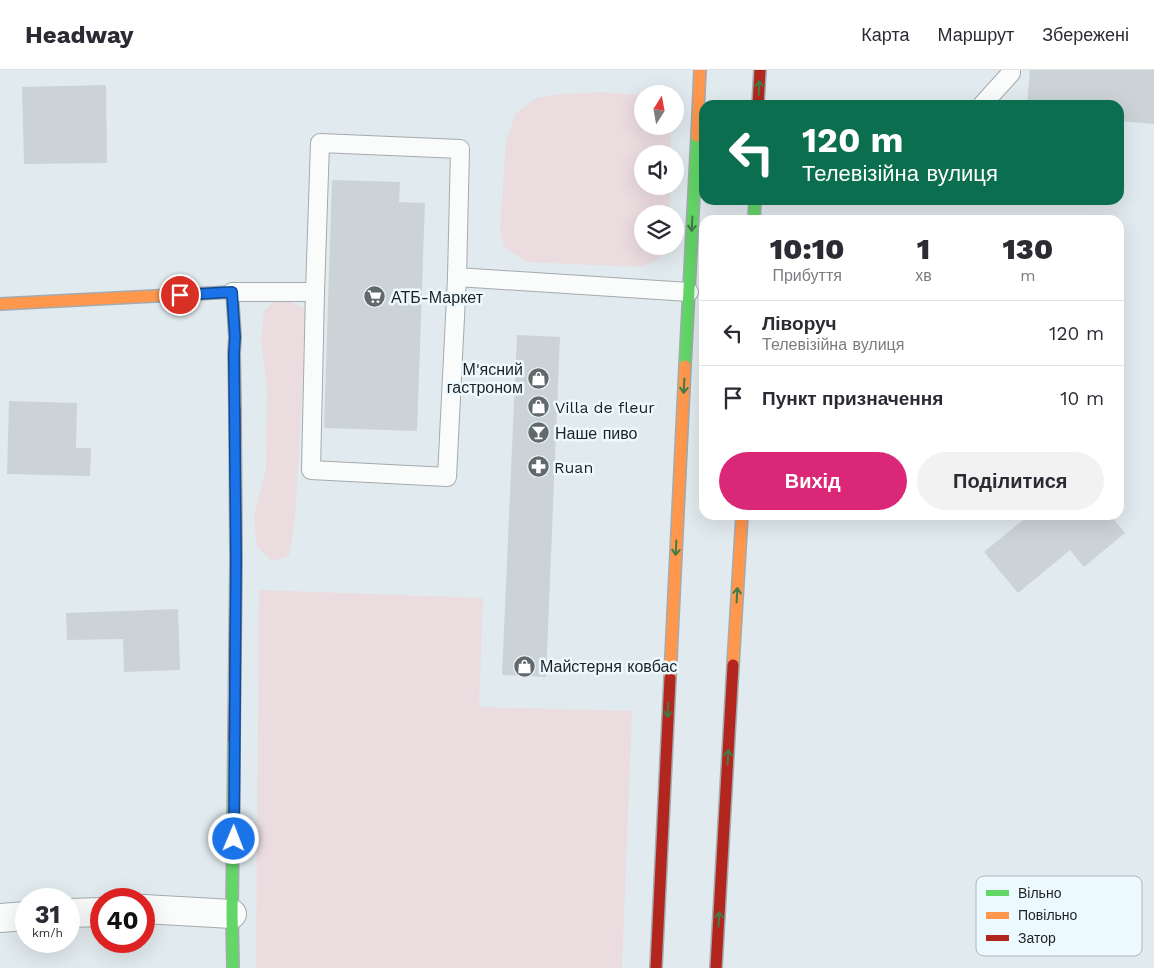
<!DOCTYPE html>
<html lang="uk">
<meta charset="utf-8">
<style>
:root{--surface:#fff;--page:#f2f2f3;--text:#2b2b33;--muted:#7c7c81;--line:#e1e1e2;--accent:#db2777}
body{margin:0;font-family:"Work Sans",sans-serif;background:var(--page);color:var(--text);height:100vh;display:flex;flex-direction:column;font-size:19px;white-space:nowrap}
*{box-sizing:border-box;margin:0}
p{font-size:16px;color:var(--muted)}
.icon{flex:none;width:28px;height:28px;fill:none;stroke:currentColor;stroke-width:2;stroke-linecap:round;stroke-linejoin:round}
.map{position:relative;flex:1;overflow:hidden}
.side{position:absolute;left:699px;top:145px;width:425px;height:305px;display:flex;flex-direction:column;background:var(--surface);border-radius:15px;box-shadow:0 5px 20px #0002}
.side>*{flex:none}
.top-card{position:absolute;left:699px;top:30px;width:425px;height:105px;border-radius:15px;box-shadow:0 5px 20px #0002;background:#0b6e4f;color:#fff;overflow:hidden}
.needle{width:32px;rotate:11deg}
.buttons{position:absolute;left:634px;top:15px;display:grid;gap:10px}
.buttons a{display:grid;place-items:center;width:50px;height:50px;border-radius:50%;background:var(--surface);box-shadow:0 5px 20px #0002;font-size:25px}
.speed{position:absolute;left:15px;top:818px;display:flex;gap:10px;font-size:25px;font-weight:700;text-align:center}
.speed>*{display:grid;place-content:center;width:65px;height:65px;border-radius:50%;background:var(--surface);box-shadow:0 5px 20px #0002;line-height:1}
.speed small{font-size:12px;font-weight:400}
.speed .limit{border:8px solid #d22;background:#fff;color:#111}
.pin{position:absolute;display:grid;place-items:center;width:42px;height:42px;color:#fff;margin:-21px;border:2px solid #fff;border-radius:50%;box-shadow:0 1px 5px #0007}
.me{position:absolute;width:55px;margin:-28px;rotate:1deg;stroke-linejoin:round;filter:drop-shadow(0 0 4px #0008)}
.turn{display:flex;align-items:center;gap:18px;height:105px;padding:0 20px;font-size:22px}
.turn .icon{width:65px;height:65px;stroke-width:2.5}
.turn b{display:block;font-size:35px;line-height:42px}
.eta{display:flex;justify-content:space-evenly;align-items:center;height:85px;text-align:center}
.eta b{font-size:30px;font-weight:800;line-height:35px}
.primary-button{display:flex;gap:10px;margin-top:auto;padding:10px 20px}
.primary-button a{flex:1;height:58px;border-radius:30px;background:var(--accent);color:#fff;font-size:20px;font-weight:800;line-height:58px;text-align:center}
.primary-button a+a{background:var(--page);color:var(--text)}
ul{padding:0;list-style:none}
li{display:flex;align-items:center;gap:15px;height:65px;padding:0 20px;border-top:1px solid var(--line)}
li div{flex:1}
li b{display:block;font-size:19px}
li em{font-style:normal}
header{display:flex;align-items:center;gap:30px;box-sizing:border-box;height:70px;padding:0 25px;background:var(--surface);border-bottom:1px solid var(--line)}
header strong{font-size:24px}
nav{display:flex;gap:28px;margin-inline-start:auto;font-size:18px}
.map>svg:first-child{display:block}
</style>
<header>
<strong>Headway</strong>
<nav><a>Карта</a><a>Маршрут</a><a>Збережені</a></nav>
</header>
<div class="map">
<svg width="1154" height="898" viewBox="0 0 1154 898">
<rect width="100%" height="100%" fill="#e1eaee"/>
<path fill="#ebdce0" d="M602 22 642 25V56H670L671 84H642V116H670V144H642V176H664L658 190 640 197 526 192 504 177 500 160 506 71 516 43 536 28 562 24Z
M273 232H291L304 238 306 256 295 449 289 486 272 491 257 477 254 446 266 399 267 318 261 271 264 241Z
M259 520 483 528 479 637 632 641 622 898H256Z"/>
<path fill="#ccd3d6" d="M1030 0H1154V54L1119 51V35H1027Z
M106 15 107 93 24 94 22 17Z
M332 110 400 112 399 132 425 133 417 361 324 358Z
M517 265 560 267 546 607 502 605Z
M9 331 77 333 76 378H91L90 406 7 404Z
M1029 445H1110L1125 463 1084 497 1070 480 1018 523 984 482Z
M178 539 180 600 124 602 123 569 67 570 66 543Z"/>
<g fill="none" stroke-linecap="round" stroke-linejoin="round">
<defs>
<path id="lane" d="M982 35 1011 3V0
M232 222H315L311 400 447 407 457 207 689 222
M315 222 320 73 460 79 457 207"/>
<path id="street" d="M144 839 232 844
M69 843 101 842
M0 848 26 846"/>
<path id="fast" d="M754 150 755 130
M685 296 697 66
M233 898 232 844 234 670"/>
<path id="slow" d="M697 66 700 0
M0 234 232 222 235 267 234 283 235 339
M733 595 742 445
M670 608 685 296"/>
<path id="jam" d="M758 35 760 0
M234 670 236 489 235 339
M656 898 670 608
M716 898 733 595"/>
</defs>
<use href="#lane" stroke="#a4aaad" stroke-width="20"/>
<use href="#street" stroke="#a4aaad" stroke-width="30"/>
<use href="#fast" stroke="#a4aaad" stroke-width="14"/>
<use href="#slow" stroke="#a4aaad" stroke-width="14"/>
<use href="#jam" stroke="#a4aaad" stroke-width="14"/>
<use href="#lane" stroke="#fafcfc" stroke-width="18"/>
<use href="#street" stroke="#fafcfc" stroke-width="28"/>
<use href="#fast" stroke="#63d668" stroke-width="11"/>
<use href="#slow" stroke="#ff974d" stroke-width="11"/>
<use href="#jam" stroke="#b3261e" stroke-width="11"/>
</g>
<defs><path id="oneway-shaft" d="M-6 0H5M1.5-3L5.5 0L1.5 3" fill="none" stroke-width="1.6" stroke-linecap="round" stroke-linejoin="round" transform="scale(1.25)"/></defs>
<g stroke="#407c46">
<use href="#oneway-shaft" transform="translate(759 18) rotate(-88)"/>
<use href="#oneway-shaft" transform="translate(692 154) rotate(93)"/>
<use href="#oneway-shaft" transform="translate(684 316) rotate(93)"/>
<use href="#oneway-shaft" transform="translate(676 478) rotate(93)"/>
<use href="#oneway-shaft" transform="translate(737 525) rotate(-87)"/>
<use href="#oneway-shaft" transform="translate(668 640) rotate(93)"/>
<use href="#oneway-shaft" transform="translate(728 687) rotate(-87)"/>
<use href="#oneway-shaft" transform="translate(719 849) rotate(-87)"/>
</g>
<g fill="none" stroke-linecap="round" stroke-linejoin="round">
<defs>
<path id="route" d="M180 225 232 222 235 267 234 283 236 489 234 769"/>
</defs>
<use href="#route" stroke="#114b97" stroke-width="12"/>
<use href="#route" stroke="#1a73e8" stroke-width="9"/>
</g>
<defs>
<symbol id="supermarket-disc" viewBox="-11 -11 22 22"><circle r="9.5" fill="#62696b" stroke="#ecf9fe"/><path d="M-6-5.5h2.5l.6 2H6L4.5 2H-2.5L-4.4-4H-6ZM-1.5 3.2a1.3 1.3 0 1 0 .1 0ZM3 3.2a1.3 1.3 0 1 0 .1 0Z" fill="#fff"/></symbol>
<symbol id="shop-disc" viewBox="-11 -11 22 22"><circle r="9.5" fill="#62696b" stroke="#ecf9fe"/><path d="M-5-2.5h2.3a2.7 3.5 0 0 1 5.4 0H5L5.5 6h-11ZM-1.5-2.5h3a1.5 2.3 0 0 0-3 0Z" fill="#fff"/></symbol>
<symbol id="bar-disc" viewBox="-11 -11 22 22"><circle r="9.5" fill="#62696b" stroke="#ecf9fe"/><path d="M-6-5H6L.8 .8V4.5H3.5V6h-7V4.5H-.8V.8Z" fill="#fff"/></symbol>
<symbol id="pharmacy-disc" viewBox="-11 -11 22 22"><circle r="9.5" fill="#62696b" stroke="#ecf9fe"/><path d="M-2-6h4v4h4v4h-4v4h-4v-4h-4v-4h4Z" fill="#fff"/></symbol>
</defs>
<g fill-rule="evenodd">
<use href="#supermarket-disc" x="362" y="214" width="25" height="25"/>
<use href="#shop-disc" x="526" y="296" width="25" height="25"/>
<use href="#shop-disc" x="526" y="324" width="25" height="25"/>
<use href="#bar-disc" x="526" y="350" width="25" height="25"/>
<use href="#pharmacy-disc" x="526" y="384" width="25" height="25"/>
<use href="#shop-disc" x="512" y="584" width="25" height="25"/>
</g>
<g text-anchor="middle" stroke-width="5" stroke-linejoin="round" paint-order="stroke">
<g font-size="16" fill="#1d2325" stroke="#ecf9fe" text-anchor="start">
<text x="391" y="233">АТБ-Маркет</text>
<text x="523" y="305" text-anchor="end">М'ясний<tspan x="523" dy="18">гастроном</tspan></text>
<text x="555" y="343">Villa de fleur</text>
<text x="555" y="369">Наше пиво</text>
<text x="554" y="403">Ruan</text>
<text x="540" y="602">Майстерня ковбас</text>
</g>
</g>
<rect x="976" y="806" width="166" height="80" rx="8" fill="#ecf9fe" stroke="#aeb9bd" stroke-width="1"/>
<rect x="986" y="820" width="23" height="6" fill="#63d668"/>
<rect x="986" y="842" width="23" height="7" fill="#ff974d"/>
<rect x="986" y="865" width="23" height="6" fill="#b3261e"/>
<g font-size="14" fill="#1d2325">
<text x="1018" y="828">Вільно</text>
<text x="1018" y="850">Повільно</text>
<text x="1018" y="873">Затор</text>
</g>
</svg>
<div class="buttons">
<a><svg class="needle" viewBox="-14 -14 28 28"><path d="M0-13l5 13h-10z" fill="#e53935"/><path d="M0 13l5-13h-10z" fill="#7c7c81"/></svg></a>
<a><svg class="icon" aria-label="sound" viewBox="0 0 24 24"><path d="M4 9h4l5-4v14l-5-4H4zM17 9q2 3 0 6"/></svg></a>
<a><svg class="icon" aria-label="layers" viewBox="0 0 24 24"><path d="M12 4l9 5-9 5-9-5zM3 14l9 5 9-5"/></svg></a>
</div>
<div class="speed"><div>31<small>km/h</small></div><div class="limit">40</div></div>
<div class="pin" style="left:180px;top:225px;background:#d93025"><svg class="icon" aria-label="arrive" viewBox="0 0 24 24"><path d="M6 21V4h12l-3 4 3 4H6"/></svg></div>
<svg class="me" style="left:234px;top:769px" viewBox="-20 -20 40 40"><circle r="17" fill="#1a73e8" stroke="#fff" stroke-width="3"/><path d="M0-11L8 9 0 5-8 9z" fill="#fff"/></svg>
<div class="top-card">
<div class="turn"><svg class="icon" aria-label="left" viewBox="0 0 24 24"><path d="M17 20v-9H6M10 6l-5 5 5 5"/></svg><div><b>120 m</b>Телевізійна вулиця</div></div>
</div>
<section class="side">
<div class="eta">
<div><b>10:10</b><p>Прибуття</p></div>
<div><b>1</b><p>хв</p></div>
<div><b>130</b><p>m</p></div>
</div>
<ul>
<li><svg class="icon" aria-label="left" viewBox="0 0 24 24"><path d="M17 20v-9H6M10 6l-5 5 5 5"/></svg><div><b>Ліворуч</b><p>Телевізійна вулиця</p></div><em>120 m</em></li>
<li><svg class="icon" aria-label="arrive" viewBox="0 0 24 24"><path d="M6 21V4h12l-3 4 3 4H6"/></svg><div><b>Пункт призначення</b></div><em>10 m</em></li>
</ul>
<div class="primary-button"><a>Вихід</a><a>Поділитися</a></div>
</section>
</div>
